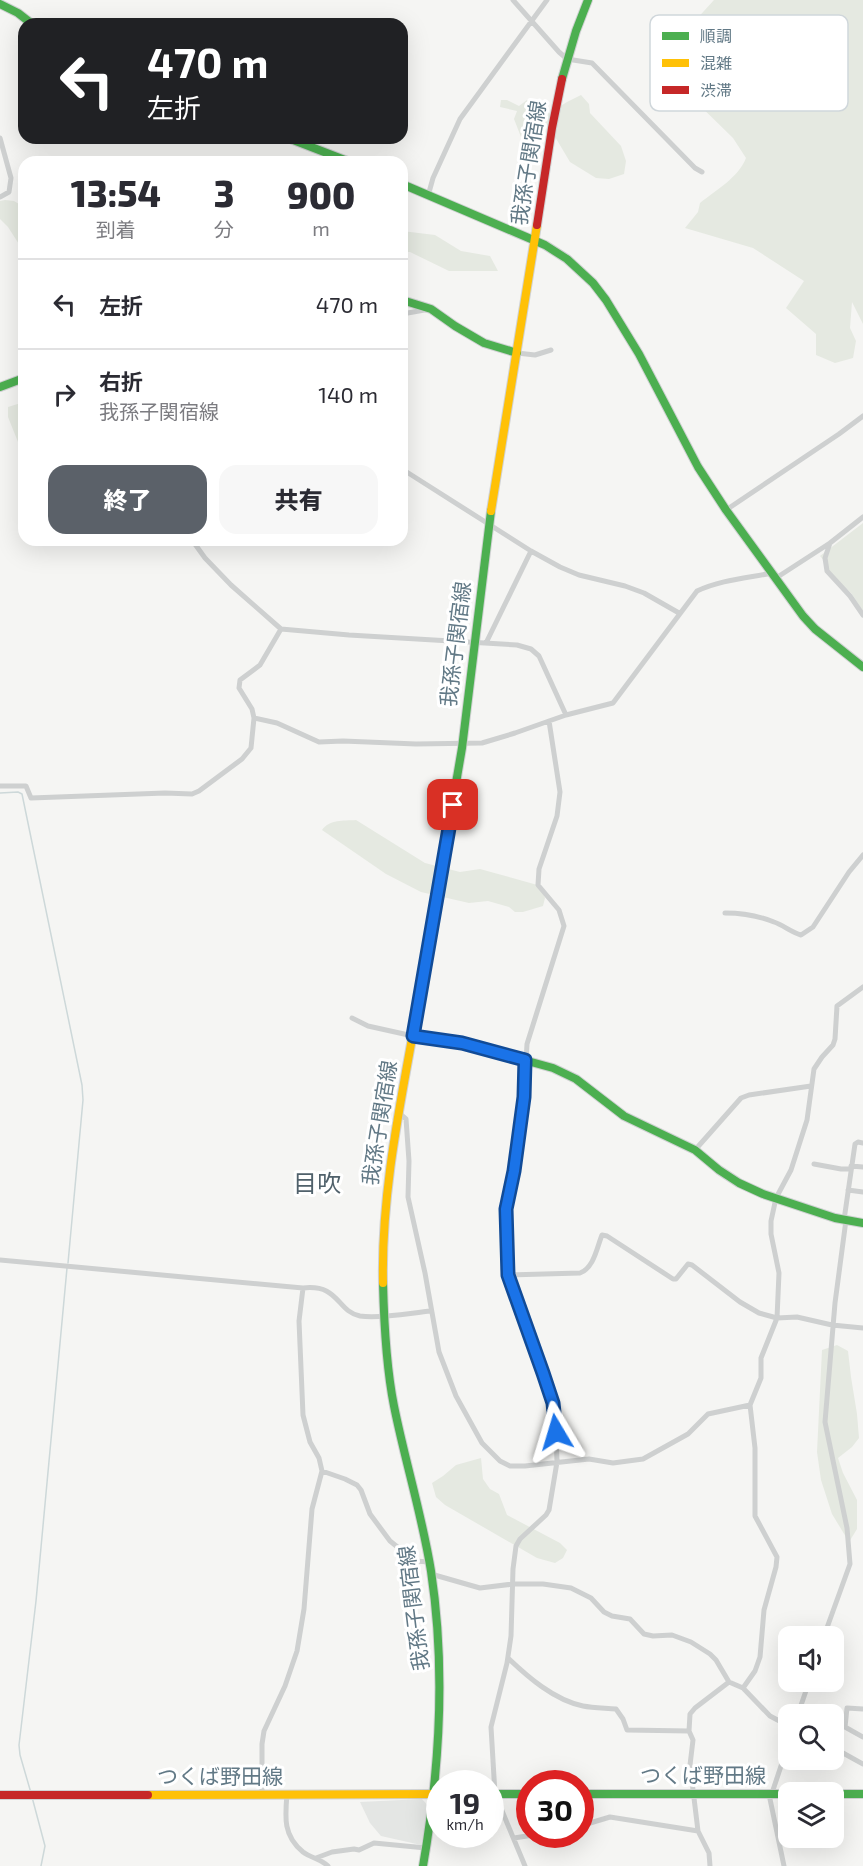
<!DOCTYPE html>
<html lang="ja">
<meta charset="utf-8">
<style>
:root{--surface:#fff;--page:#f7f7f7;--text:#2b2b33;--muted:#7c7c81;--line:#e1e1e2;--accent:#5b6169}
body{margin:0;font-family:"Exo 2","Noto Sans JP",sans-serif;background:var(--page);color:var(--text);height:100vh;display:flex;flex-direction:column;font-size:22px;white-space:nowrap}
*{box-sizing:border-box;margin:0}
p{font-size:20px;color:var(--muted)}
.icon{flex:none;width:33px;height:33px;fill:none;stroke:currentColor;stroke-width:2;stroke-linecap:round;stroke-linejoin:round}
.map{position:relative;flex:1;overflow:hidden}
.panel{position:absolute;left:18px;top:156px;width:390px;height:390px;display:flex;flex-direction:column;background:var(--surface);border-radius:18px;box-shadow:0 6px 24px #0002}
.panel>*{flex:none}
.banner{position:absolute;left:18px;top:18px;width:390px;height:126px;border-radius:18px;box-shadow:0 6px 24px #0002;background:#202124;color:#fff;overflow:hidden}
.fabs{position:absolute;left:778px;top:1626px;display:grid;gap:12px}
.fabs a{display:grid;place-items:center;width:66px;height:66px;border-radius:12px;background:var(--surface);box-shadow:0 6px 24px #0002;font-size:30px}
.speed{position:absolute;left:426px;top:1770px;display:flex;gap:12px;font-size:30px;font-weight:700;text-align:center}
.speed>*{display:grid;place-content:center;width:78px;height:78px;border-radius:50%;background:var(--surface);box-shadow:0 6px 24px #0002;line-height:1}
.speed small{font-size:15px;font-weight:400}
.speed .limit{border:9px solid #d22;background:#fff;color:#111}
.pin{position:absolute;display:grid;place-items:center;width:51px;height:51px;color:#fff;margin:-26px;border-radius:12px;box-shadow:0 3px 9px #0006}
.me{position:absolute;width:66px;margin:-33px;rotate:353deg;stroke-linejoin:round;filter:drop-shadow(0 0 4px #0008)}
.turn{display:flex;align-items:center;gap:21px;height:126px;padding:0 30px;font-size:27px}
.turn .icon{width:78px;height:78px;stroke-width:2.5}
.turn b{display:block;font-size:42px;line-height:51px}
.eta{display:flex;justify-content:space-evenly;align-items:center;height:102px;text-align:center}
.eta b{font-size:36px;font-weight:800;line-height:42px}
.button{display:flex;gap:12px;margin-top:auto;padding:12px 30px}
.button a{flex:1;height:69px;border-radius:18px;background:var(--accent);color:#fff;font-size:24px;font-weight:800;line-height:69px;text-align:center}
.button a+a{background:var(--page);color:var(--text)}
ul{padding:0;list-style:none}
li{display:flex;align-items:center;gap:18px;height:90px;padding:0 30px;border-top:2px solid var(--line)}
li div{flex:1}
li b{display:block;font-size:22px}
li em{font-style:normal}
.map>svg:first-child{display:block}
</style>
<div class="map">
<svg width="863" height="1866" viewBox="0 0 863 1866">
<rect width="100%" height="100%" fill="#f5f5f3"/>
<path fill="#e4e6e4" d="M422 1799 429 1807 421 1845 381 1836 370 1823 360 1802Z"/>
<path fill="#e5e9e1" d="M714 0H863V324L852 302 850 328 856 341 853 358 835 363 816 355V334L786 308 804 281 753 248 685 228 698 212 700 203C716 190 738 178 746 158L733 138 687 93 672 73 671 54 683 34Z
M581 95 589 104 590 113 621 146 626 161 624 174 609 179 596 178 570 162 548 125 531 128 521 137 514 119 517 111 500 107 501 100H507L519 106 527 100 540 102 549 113 567 102Z
M5 200 14 201 24 207V252L8 227 0 219V201Z
M402 231 435 235 461 251 490 256 498 271H449L410 252H402Z
M24 402V457L8 417V407Z
M863 523V611L851 593 836 579 829 571 827 564 820 556Z
M356 820 425 863 460 872 480 869 541 886 545 898 543 906 523 912H515L509 907 488 901 469 903 421 892 386 874 322 830C330 819 343 821 356 820Z
M837 1345 848 1351 851 1377 857 1414 859 1438 852 1447 838 1458 843 1473 857 1500V1529L849 1542 832 1514 821 1480 817 1452 822 1350Z
M481 1458 483 1479 490 1489 499 1494 507 1515 560 1543 567 1550 563 1558 555 1563 537 1558 445 1505 436 1497 432 1483 443 1476 456 1465Z"/>
<g fill="none" stroke-linecap="round" stroke-linejoin="round">
<path stroke="#cdd8d9" stroke-width="1.5" d="M0 793 18 792 22 794 82 1085 83 1100 68 1263
M31 1793 20 1755 19 1745 36 1601 67 1268
M32 1797 45 1846 41 1866"/>
<defs>
<path id="fast" d="M0 4 18 13 32 24
M562 79 576 31 588 0
M288 138 350 162
M402 184 545 245 567 259 593 283 606 300 639 354 698 467 726 510 803 616 815 629 863 667
M402 300 431 309 455 326 484 343 517 353
M0 387 24 378
M417 1011 462 748 491 511
M413 1036 462 1043 553 1068 576 1079 624 1116 695 1150 719 1170 739 1183 763 1194 835 1218 863 1223
M383 1283C384 1324 386 1366 394 1406 405 1461 422 1515 431 1571 446 1670 440 1768 423 1866
M490 1794H530
M580 1794H789
M834 1794H863"/>
<path id="slow" d="M491 511 537 225
M383 1283C381 1192 401 1101 417 1011
M148 1795 440 1794"/>
<path id="jam" d="M537 225 552 128 562 79
M0 1795H148"/>
</defs>
<use href="#fast" stroke="#d0d2d3" stroke-width="10"/>
<use href="#slow" stroke="#d0d2d3" stroke-width="10"/>
<use href="#jam" stroke="#d0d2d3" stroke-width="10"/>
<path stroke="#ced0d0" stroke-width="5" d="M513 0 559 52 567 59 592 63 695 168 702 172
M0 138 11 178 9 192 0 197
M428 196 433 178 460 119 547 0
M402 314 430 309
M517 353 535 355 551 350
M402 469 531 551 560 567 579 575 625 586 644 593 679 613
M726 510 839 434 863 416
M192 540 205 558 231 585 281 629 349 635 517 645 531 649 539 656 566 715
M830 543 825 558 827 571 850 596 863 615
M776 578 830 543 863 517
M486 643 531 551
M254 718 277 723 319 742 343 741 416 744 482 743 515 733 566 715 613 703 697 591C720 580 747 578 772 573
M0 786H26L31 798 165 793 192 794 199 791 242 759 251 748 254 718 252 709 239 688 240 680 260 665 281 629
M725 913C742 913 759 916 774 922 783 925 791 932 801 935L813 927 849 872 863 855
M352 1018 368 1026 413 1036
M399 1113 406 1119 409 1161 408 1197 425 1273 439 1352 456 1396 482 1443 500 1461 510 1466H525L589 1459 613 1463 643 1459 688 1434 708 1414 750 1405
M695 1150 741 1098 749 1095 811 1086
M814 1164 841 1169H851
M851 1166 863 1167
M848 1190 863 1192
M844 1220 855 1144 858 1142 863 1143
M0 1260 303 1288C340 1284 336 1311 360 1316 381 1319 410 1313 431 1311
M508 1275 580 1273C594 1268 597 1247 602 1235L607 1236 673 1279H676L688 1264 692 1265 740 1302 759 1313 777 1318 797 1317 832 1325 863 1328
M322 1471 345 1479 357 1485 361 1490 370 1514 390 1541 415 1561 429 1562
M431 1574 480 1588 513 1584H543L571 1588 591 1598 604 1612 612 1616 630 1619 644 1634 653 1636 672 1635 691 1642 710 1654 716 1660 729 1682 743 1688 770 1716 789 1726
M824 1636 850 1564 847 1528 825 1422 835 1303 846 1220
M508 1658C528 1677 554 1700 583 1706 593 1708 605 1708 616 1709L623 1719 627 1730 689 1731
M743 1688 755 1671 760 1657 764 1610 776 1567 777 1557 755 1516V1448L750 1405 761 1378V1358L777 1318 779 1273 771 1234V1221L776 1198 791 1170 807 1120 814 1069 822 1057 833 1045 835 1039 837 1006 863 987
M863 1709 847 1708 845 1727 863 1737
M798 1714 809 1682
M834 1748 863 1764
M287 1794C285 1817 283 1836 303 1852 311 1858 321 1859 328 1866
M262 1795V1744L264 1731 285 1686 297 1651 304 1609 312 1509 322 1471 319 1458 310 1442 303 1415 299 1321 303 1288
M580 1826 610 1817 698 1831 709 1853 710 1866
M698 1831 690 1765 693 1740 689 1731 690 1714 695 1708 729 1682
M514 1838 540 1834
M316 1858 332 1852 354 1849 359 1850 374 1843 426 1848
M525 1866 495 1794 491 1727 507 1663 511 1636 513 1569 516 1546 520 1539 546 1515 549 1510 557 1462 556 1432 553 1403 543 1373 508 1275 506 1209 514 1171 524 1097 527 1044 564 926 559 910 538 885 539 869 557 816 560 792 549 721
M784 1866 770 1799 789 1742"/>
<use href="#fast" stroke="#4caf50" stroke-width="8"/>
<use href="#slow" stroke="#ffc107" stroke-width="8"/>
<use href="#jam" stroke="#c62828" stroke-width="8"/>
</g>
<g fill="none" stroke-linecap="round" stroke-linejoin="round">
<defs>
<path id="route" d="M453 805 413 1036 462 1043 525 1060 524 1097 514 1171 506 1209 508 1275 543 1373 553 1403 556 1432"/>
</defs>
<use href="#route" stroke="#114b97" stroke-width="15"/>
<use href="#route" stroke="#1a73e8" stroke-width="10"/>
</g>
<g text-anchor="middle" stroke-width="6" stroke-linejoin="round" paint-order="stroke">
<g font-size="21" fill="#627986" stroke="#fff">
<text transform="translate(529 163) rotate(-81)" y="7">我孫子関宿線</text>
<text transform="translate(456 644) rotate(-83)" y="7">我孫子関宿線</text>
<text transform="translate(380 1123) rotate(-81)" y="7">我孫子関宿線</text>
<text transform="translate(414 1608) rotate(-97)" y="7">我孫子関宿線</text>
<text x="703" y="1783">つくば野田線</text>
<text x="220" y="1784">つくば野田線</text>
</g>
<g font-size="24" fill="#50616b" stroke="#fff">
<text x="317" y="1192">目吹</text>
</g>
</g>
<rect x="650" y="15" width="198" height="96" rx="9" fill="#fff" stroke="#d0d7db" stroke-width="1.5"/>
<rect x="662" y="32" width="27" height="8" fill="#4caf50"/>
<rect x="662" y="59" width="27" height="8" fill="#ffc107"/>
<rect x="662" y="86" width="27" height="8" fill="#c62828"/>
<g font-size="16" fill="#627986">
<text x="700" y="42">順調</text>
<text x="700" y="69">混雑</text>
<text x="700" y="96">渋滞</text>
</g>
</svg>
<div class="fabs">
<a><svg class="icon" aria-label="sound" viewBox="0 0 24 24"><path d="M4 9h4l5-4v14l-5-4H4zM17 9q2 3 0 6"/></svg></a>
<a><svg class="icon" aria-label="search" viewBox="0 0 24 24"><circle cx="10" cy="10" r="6"/><path d="M15 15l6 6"/></svg></a>
<a><svg class="icon" aria-label="layers" viewBox="0 0 24 24"><path d="M12 4l9 5-9 5-9-5zM3 14l9 5 9-5"/></svg></a>
</div>
<div class="speed"><div>19<small>km/h</small></div><div class="limit">30</div></div>
<div class="pin" style="left:453px;top:805px;background:#d93025"><svg class="icon" aria-label="arrive" viewBox="0 0 24 24"><path d="M6 21V4h12l-3 4 3 4H6"/></svg></div>
<svg class="me" style="left:556px;top:1432px" viewBox="-20 -20 40 40"><path d="M0-17L14 15 0 8-14 15z" fill="#1a73e8" stroke="#fff" stroke-width="4"/></svg>
<div class="banner">
<div class="turn"><svg class="icon" aria-label="left" viewBox="0 0 24 24"><path d="M17 20v-9H6M10 6l-5 5 5 5"/></svg><div><b>470 m</b>左折</div></div>
</div>
<section class="panel">
<div class="eta">
<div><b>13:54</b><p>到着</p></div>
<div><b>3</b><p>分</p></div>
<div><b>900</b><p>m</p></div>
</div>
<ul>
<li><svg class="icon" aria-label="left" viewBox="0 0 24 24"><path d="M17 20v-9H6M10 6l-5 5 5 5"/></svg><div><b>左折</b></div><em>470 m</em></li>
<li><svg class="icon" aria-label="right" viewBox="0 0 24 24"><path d="M7 20v-9h11M14 6l5 5-5 5"/></svg><div><b>右折</b><p>我孫子関宿線</p></div><em>140 m</em></li>
</ul>
<div class="button"><a>終了</a><a>共有</a></div>
</section>
</div>
